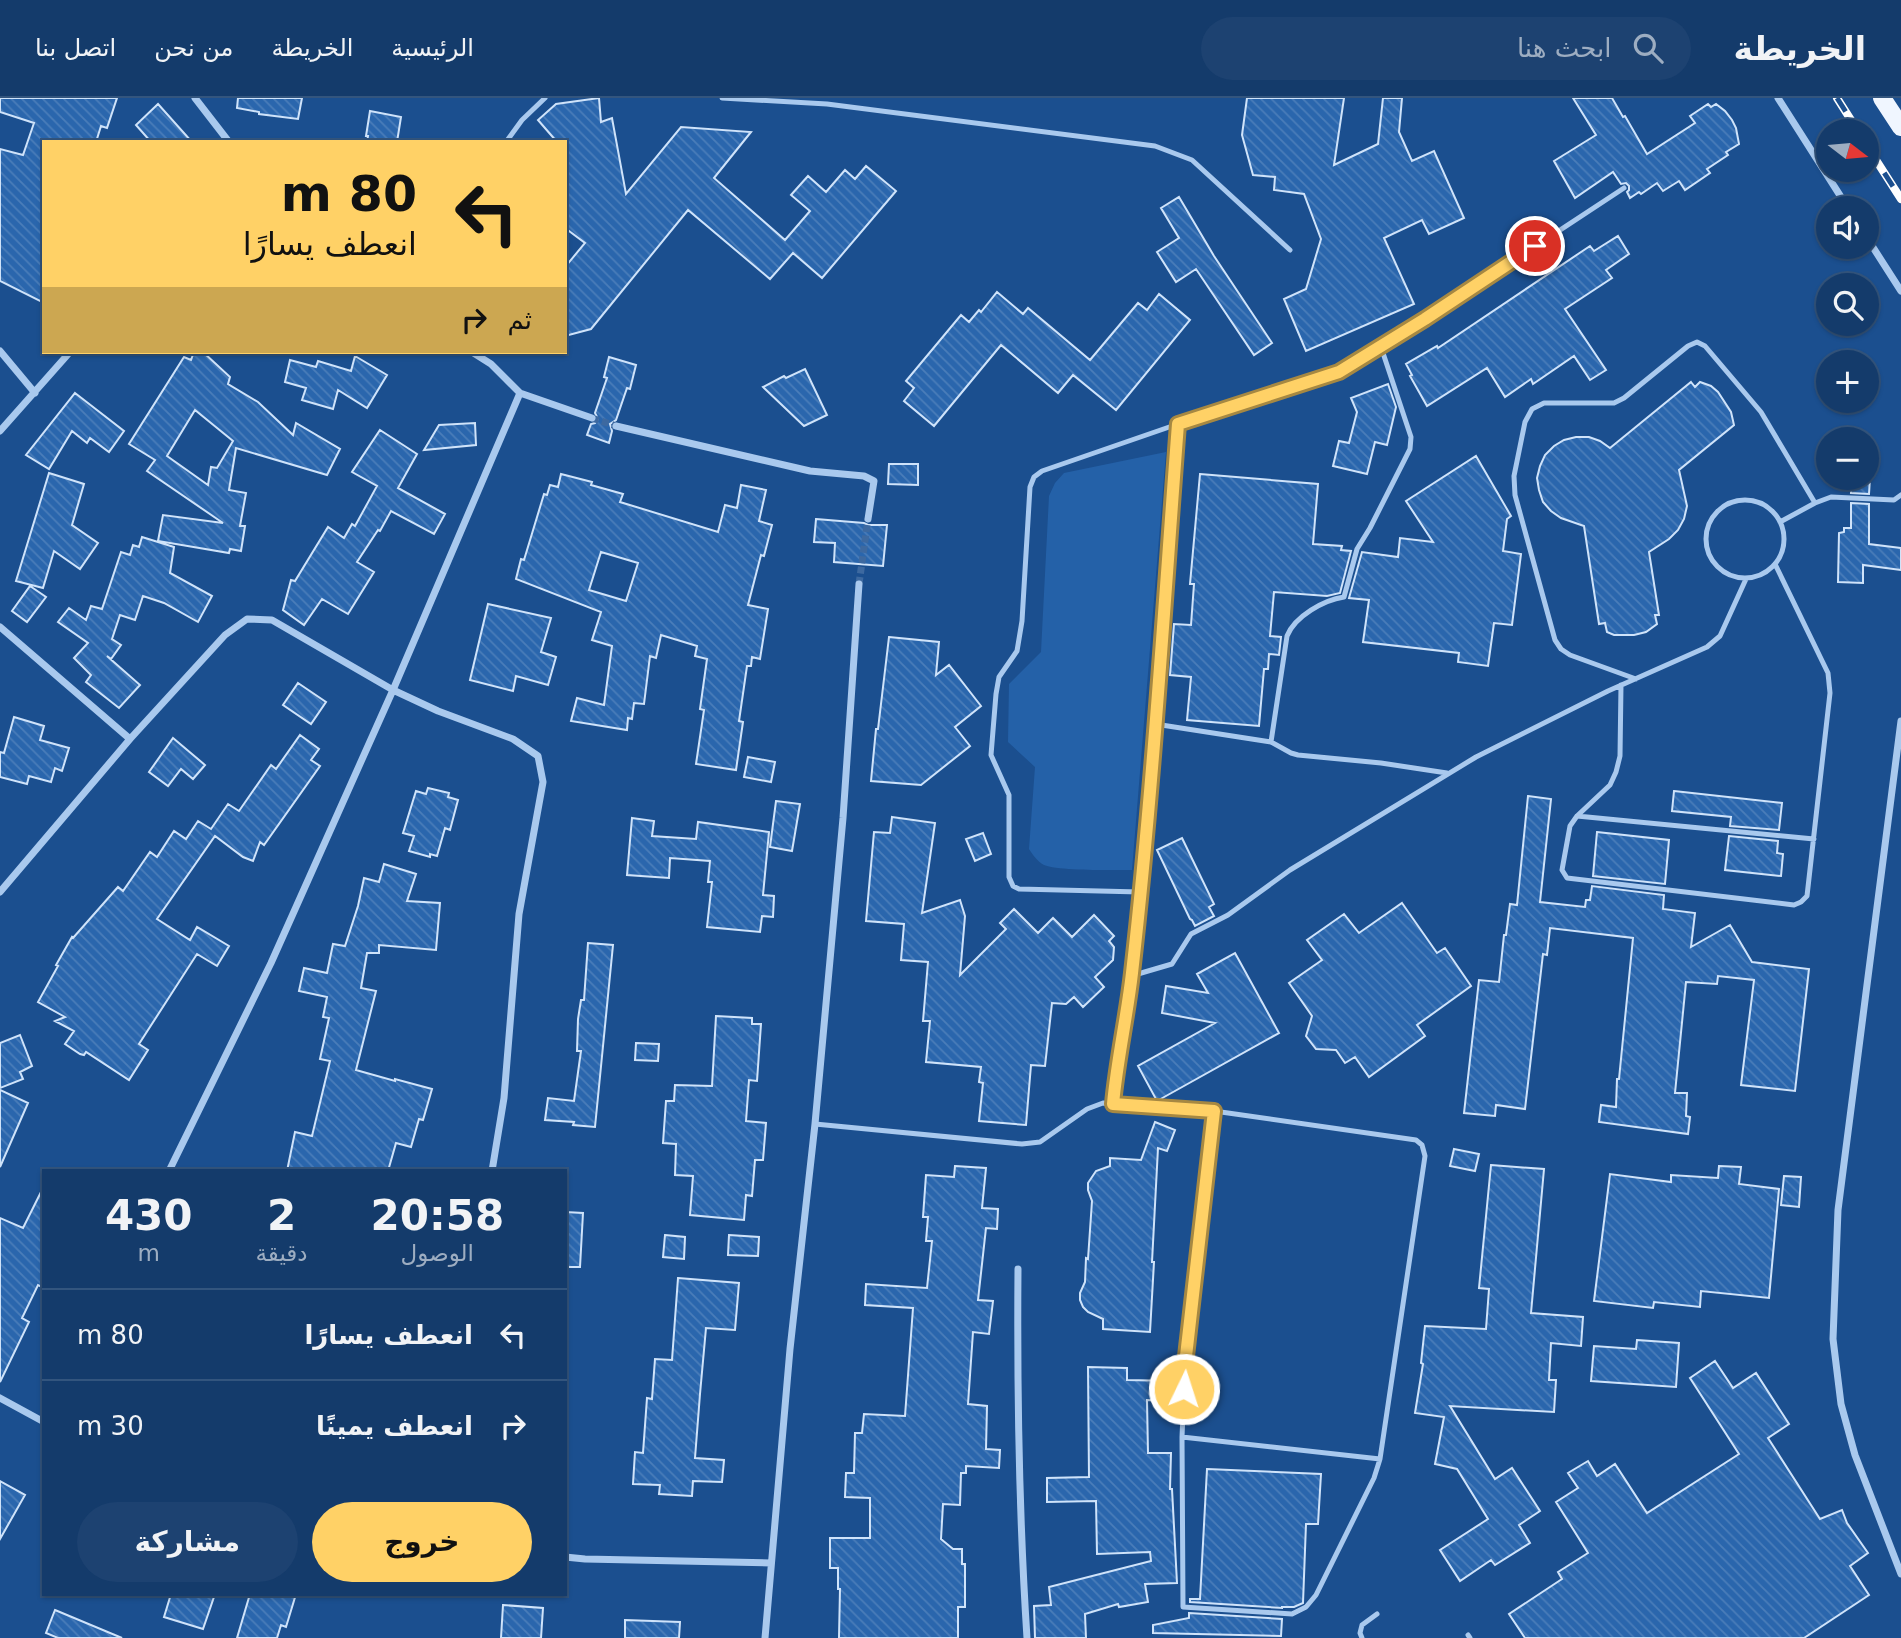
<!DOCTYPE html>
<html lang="ar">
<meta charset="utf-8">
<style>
:root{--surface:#143b6b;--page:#1d4271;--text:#f1f3f6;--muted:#9dadc1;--line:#33557e;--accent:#ffd166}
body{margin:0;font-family:"DejaVu Sans","Noto Sans Arabic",sans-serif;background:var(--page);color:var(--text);direction:rtl;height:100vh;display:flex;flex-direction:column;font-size:26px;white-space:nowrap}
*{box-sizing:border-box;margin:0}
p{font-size:23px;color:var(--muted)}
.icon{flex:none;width:38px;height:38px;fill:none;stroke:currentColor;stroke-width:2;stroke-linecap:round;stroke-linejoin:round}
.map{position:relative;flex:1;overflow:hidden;direction:ltr}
.panel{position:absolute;left:42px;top:1071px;width:525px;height:427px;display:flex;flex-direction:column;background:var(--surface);border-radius:0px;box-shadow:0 2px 5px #0004,0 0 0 2px var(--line);direction:rtl}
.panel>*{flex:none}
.top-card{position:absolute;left:42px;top:42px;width:525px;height:214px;border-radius:0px;box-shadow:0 2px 5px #0004,0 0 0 2px var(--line);direction:rtl;background:#ffd166;color:#111;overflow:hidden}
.needle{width:46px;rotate:106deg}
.tools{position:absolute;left:1816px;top:21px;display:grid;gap:14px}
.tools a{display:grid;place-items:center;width:63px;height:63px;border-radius:50%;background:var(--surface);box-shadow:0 2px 5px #0004,0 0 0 2px var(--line);font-size:35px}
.pin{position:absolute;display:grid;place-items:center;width:60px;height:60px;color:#fff;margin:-30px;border:4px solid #fff;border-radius:50%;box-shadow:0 2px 7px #0007}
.me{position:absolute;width:77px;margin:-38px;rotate:4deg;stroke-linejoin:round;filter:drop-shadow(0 0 5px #0008)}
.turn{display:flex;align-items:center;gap:24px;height:147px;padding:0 35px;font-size:32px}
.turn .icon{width:91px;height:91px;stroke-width:2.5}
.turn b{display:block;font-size:49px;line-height:60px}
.then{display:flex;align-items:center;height:66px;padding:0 35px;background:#0003;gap:14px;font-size:26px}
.eta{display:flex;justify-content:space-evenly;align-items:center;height:119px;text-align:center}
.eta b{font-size:42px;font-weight:800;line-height:49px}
.action{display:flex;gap:14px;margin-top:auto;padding:14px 35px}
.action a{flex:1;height:80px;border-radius:42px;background:var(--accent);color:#111;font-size:28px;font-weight:800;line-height:80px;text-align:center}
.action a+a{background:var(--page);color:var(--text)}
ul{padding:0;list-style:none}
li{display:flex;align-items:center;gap:21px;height:91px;padding:0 35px;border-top:2px solid var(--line)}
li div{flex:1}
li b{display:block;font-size:26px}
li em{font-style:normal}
header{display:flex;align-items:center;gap:42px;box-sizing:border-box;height:98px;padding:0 35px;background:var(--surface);border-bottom:2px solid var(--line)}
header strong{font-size:33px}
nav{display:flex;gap:38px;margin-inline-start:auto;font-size:24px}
.search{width:490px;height:63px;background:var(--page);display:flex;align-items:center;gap:18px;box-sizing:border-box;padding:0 24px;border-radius:38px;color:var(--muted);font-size:26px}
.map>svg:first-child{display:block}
</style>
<header>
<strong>الخريطة</strong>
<div class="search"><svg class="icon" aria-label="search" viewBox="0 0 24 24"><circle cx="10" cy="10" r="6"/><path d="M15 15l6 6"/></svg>ابحث هنا</div>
<nav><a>الرئيسية</a><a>الخريطة</a><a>من نحن</a><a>اتصل بنا</a></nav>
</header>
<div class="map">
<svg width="1901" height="1540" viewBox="0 0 1901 1540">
<defs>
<pattern id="building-back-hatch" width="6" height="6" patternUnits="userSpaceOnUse" patternTransform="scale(1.75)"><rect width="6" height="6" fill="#2a66ad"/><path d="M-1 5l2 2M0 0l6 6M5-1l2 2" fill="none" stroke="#4a7db9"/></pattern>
</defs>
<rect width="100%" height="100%" fill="#1b4f8f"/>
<path fill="#2461a8" d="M1166 354 1132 772C1113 772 1059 773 1044 767 1037 763 1033 757 1029 751L1035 669 1008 644 1009 586 1041 554 1049 398 1055 385 1064 375Z"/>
<path fill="url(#building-back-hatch)" stroke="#cfe3fa" stroke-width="2" fill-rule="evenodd" d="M0 0H117L107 30 101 28 96 44H44V205L0 183V51L23 57 34 25 0 14Z
M238 0H302L298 21 259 16V14L237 10Z
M599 0 601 24 612 20 626 96 681 29 751 34 714 80 785 142 810 113 791 97 808 78 826 94 845 72 855 81 866 68 896 93 822 180 793 155 770 181 688 112 591 231 565 238V169L585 145 565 130V44H557L538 22 556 6Z
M1247 0H1344L1334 67 1378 46 1383 0H1402L1399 34 1412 63 1434 53 1464 120 1429 136 1422 122 1384 140 1414 206 1306 253 1284 201 1306 191 1321 141 1304 96 1274 92 1275 79 1253 77 1242 37Z
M1573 0H1612L1623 19 1625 18 1647 56 1695 25 1690 18 1708 6 1711 9 1716 6 1725 13 1732 22 1736 30 1739 46 1726 54 1728 57 1707 71 1710 75 1685 92 1679 83 1663 93 1657 85 1641 96 1639 94 1630 100 1627 94 1629 92V88L1626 85 1621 86 1613 74 1575 100 1554 63 1596 37Z
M158 6 192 44H151L136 27Z
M370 13 401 19 397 44H367L368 38H366Z
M1179 99 1214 158 1272 245 1254 257 1196 171 1176 184 1157 154 1179 140 1161 110Z
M1618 138 1629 156 1606 172 1612 180 1565 211 1606 272 1590 282 1574 258 1533 286 1531 281 1505 299 1487 270 1427 308 1410 278 1412 277 1406 266 1437 248 1438 250 1590 148 1594 153Z
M997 194 1023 216 1028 210 1090 262 1138 205 1147 212 1159 196 1190 222 1116 312 1073 277 1058 295 1001 247 934 328 904 303 914 290 906 283 961 217 969 224 979 212 981 214Z
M194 254H203L230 279 228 286 258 304 293 337 296 325 340 351 327 377 236 350 229 392 246 395 240 428H245L241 453 230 451 229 455 158 443 163 417 223 425 147 373 155 362 129 346 184 259 191 262ZM195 312 233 343 217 370 211 369 208 387 167 358Z
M355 258 387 277 367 310 338 292 333 311 302 302 306 290 285 284 290 262 316 269 318 263 351 273Z
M609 259 636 267 630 291 627 290 616 322 610 326 612 333 609 345 587 337 591 326 595 325 598 321 595 315 607 280 604 279Z
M805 271 827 317 804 328 763 289 784 278 786 280Z
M1691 284 1695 289 1700 284 1711 288 1718 294 1731 314 1734 327 1679 372 1687 408 1684 421 1678 432 1669 441 1649 454 1659 517H1655L1657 526 1646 534 1634 537H1614L1607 534 1605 525 1599 526 1584 428 1561 420 1551 413 1543 404 1539 392 1537 380 1540 368 1545 357 1554 348 1564 342 1576 339H1589L1600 343 1610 350Z
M1388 286 1396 309 1387 347 1375 344 1367 376 1333 368 1339 343 1349 345 1357 314 1351 300Z
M75 295 124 333 109 354 90 340 87 345 72 333 49 371 26 357Z
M475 325 476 347 424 352 439 327Z
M380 332 417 356 398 390 445 416 434 436 391 413 380 433 378 432 357 464 374 474 348 516 322 501 304 527 283 512 291 482 295 483 328 429 344 440 352 426 355 428 377 388 352 374Z
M1476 358 1511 418 1507 421 1503 453 1521 456 1512 527 1494 525 1488 568 1458 564 1459 555 1363 544 1369 502 1349 500 1362 454 1398 459 1400 440 1433 444 1406 403Z
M889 366H918V387L888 386Z
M49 375 84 386 72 427 98 445 80 471 54 453 43 490 16 483Z
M561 376 592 384 591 387 623 396 620 404 718 434 725 407 737 410 741 387 766 392 759 423 772 427 764 458 761 457 748 507 768 511 760 561 752 559 751 568H747L739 623 743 624 736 672 696 666 704 612 700 611 707 561 695 558 697 548 661 537 656 560 650 558 644 606 634 605 632 621 628 620 627 632 571 623 577 600 604 607 612 548 592 542 601 514 516 481 521 461 524 462 544 396 547 397 550 387 558 389ZM601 454 638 465 626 503 589 492Z
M1200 376 1318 386 1313 446 1342 448 1341 452 1351 453 1340 495 1327 498 1274 494 1270 538 1281 539 1279 557 1269 556 1268 571H1264L1259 628 1187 622 1191 579 1170 577 1174 526 1191 527 1194 486H1190Z
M1852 380H1870L1869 396 1851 395Z
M1851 405 1869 406V446L1901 450V472L1863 467V485L1838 484 1839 435 1844 434V430H1851Z
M816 421 864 425 868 427H887L883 468 834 464 835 445 814 444Z
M142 439 174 449 170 475 212 498 198 524 164 505 143 498 135 522 120 517 112 541 121 547 111 561 107 558 140 587 119 610 86 584 91 577 74 560 88 545 58 524 69 510 86 522 91 508 102 511 121 454 130 457 133 447 139 449Z
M30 488 46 499 27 524 12 513Z
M488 506 551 520 541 554 556 559 548 587 516 578 513 593 470 582Z
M889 539 939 544 936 577 949 567 981 608 955 629 970 648 921 687 871 683 876 631H878Z
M298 585 326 604 311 626 283 607Z
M14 619 44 628 40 642 69 650 62 673 55 670 51 684 29 678 27 686 0 679V654L4 655Z
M300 637 319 651 311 662 320 668 264 747 260 744 253 763 243 759 215 738 157 821 190 842 197 829 229 848 217 868 197 856 139 946 148 952 129 982 86 954 84 957 80 956 65 946 74 933 55 923 65 919 38 904 58 868 56 867 72 839 73 840 118 789 123 793 150 754 157 759 174 733 186 741 198 723 211 731 228 706 239 713 271 667 276 671Z
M173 640 205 667 193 681 181 671 168 688 149 674Z
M748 659 775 664 771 684 744 679Z
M428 690 449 695 448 699 458 702 450 732 445 730 437 758 430 756V759L409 753 414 738 403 735 416 693 426 696Z
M1674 693 1782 705 1779 732 1730 728 1731 719 1672 713Z
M1528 698 1551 701 1540 804 1585 809 1586 802H1590L1592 788 1664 797 1663 811 1695 815 1691 849 1730 827 1752 864 1809 871 1795 993 1741 987 1754 882 1718 878 1717 886 1686 884 1675 995H1687L1686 1018 1690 1019 1688 1036 1599 1024 1601 1007 1616 1009 1617 981H1619L1633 840 1550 830 1547 857 1543 856 1525 1011 1496 1007 1495 1018 1464 1015 1479 882 1499 884 1504 837H1506L1510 806 1517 807Z
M776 703 800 706 792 753 770 749Z
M892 719 935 725 922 815 960 802 965 818 960 877 1006 831 1000 825 1014 811 1038 835 1053 820 1072 839 1094 817 1114 838 1109 843 1114 849 1113 862 1095 879 1104 889 1083 909 1074 899 1066 906 1052 905 1045 968 1031 967 1026 1027 979 1023 983 985 979 984 981 969 926 964 930 923H923L928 864 901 862 904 826 866 823 874 734 890 735Z
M632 720 654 723 652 738 696 741 698 724 769 734 763 797 774 798 773 819 762 818 760 834 707 829 712 784H708L710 763 670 760 669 780 627 777Z
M1597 734 1669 742 1665 786 1593 778Z
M983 735 991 756 975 763 966 741Z
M1729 738 1778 743 1777 755 1783 756 1781 778 1725 772Z
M1182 740 1214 806 1209 809 1214 818 1195 828 1192 822 1190 821 1157 752Z
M384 766 416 776 407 803 440 805 436 852 379 847V855H367L361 890 376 893 356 972 395 983V981L432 991 423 1022 419 1021 411 1049 396 1045 388 1073H287L295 1034 312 1038 330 963 320 961 329 920 323 919 327 899 299 893 304 870 327 875 333 846 345 848 358 808 364 780 379 784Z
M1402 805 1437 855 1445 850 1471 888 1417 927 1425 938 1369 979 1355 959 1345 965 1336 952 1316 951 1306 938 1312 918 1289 885 1322 862 1307 842 1344 816 1359 835Z
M588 845 613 847 595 1029 573 1027 574 1024 545 1022 548 1000 574 1003 581 953H577L578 921 581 902H584Z
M1235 855 1279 935 1157 1003 1138 968 1215 925 1162 915 1166 888 1208 895 1197 876Z
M716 918 752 920V926H761L757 983 749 982 746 1023 766 1025 763 1062H755L752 1098 746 1097 744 1122 690 1117 693 1078 675 1077 676 1046 663 1045 666 1003H674L675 987 712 988Z
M20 937 32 968 20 974 23 981 0 990V945Z
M636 945 659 946 658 963 635 962Z
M0 992 28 1005 0 1069Z
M1155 1024 1175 1032 1167 1053 1158 1050 1152 1164H1154L1150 1234 1103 1231V1221L1088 1214 1083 1209 1080 1202V1195L1085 1184 1086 1160 1088 1161 1092 1103 1088 1092V1085L1096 1073 1110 1068V1060L1141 1062Z
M1454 1051 1479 1056 1475 1073 1450 1068Z
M1491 1067 1544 1071 1531 1215 1583 1219 1581 1248 1551 1245 1549 1282H1556L1554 1314 1450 1308 1495 1381 1512 1370 1540 1413 1519 1427 1530 1445 1495 1467 1491 1462 1460 1483 1440 1452 1488 1421 1457 1371 1435 1366 1444 1319 1415 1315 1423 1266 1421 1265 1425 1228 1486 1231 1489 1191 1479 1190Z
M955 1068 986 1070 982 1110 998 1111 997 1131 986 1130 978 1202 993 1203 989 1236 973 1234 968 1306 987 1308 986 1351 1000 1352 999 1370 966 1368V1375H961L960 1407 943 1406 941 1441 953 1451H962V1466H965V1509H958V1540H839L840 1491H838V1470H830V1440H870V1400L845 1399 846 1375H854L855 1335H862L864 1316 905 1318 913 1210 865 1207 866 1186 927 1190 932 1143H926L928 1119H923L926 1077 954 1079Z
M1719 1068 1741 1069 1739 1086 1779 1091 1769 1200 1701 1193 1700 1209 1654 1204 1653 1210 1594 1203 1610 1076 1671 1084V1077L1718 1080Z
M1784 1078 1801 1079 1799 1109 1781 1107Z
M44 1088V1190L38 1187 22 1220 29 1224 0 1284V1120L23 1130Z
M565 1114 583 1115 580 1169H565Z
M665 1137 685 1139 684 1161 663 1159Z
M729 1137 759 1139 758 1158 728 1157Z
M678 1180 739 1185 735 1232 706 1230 700 1296 695 1360 724 1362 722 1384 693 1383 692 1398 659 1396 660 1387 633 1386 635 1354 643 1355 647 1300 652 1301 655 1261 672 1262Z
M1637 1242 1679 1245 1676 1289 1591 1283 1594 1248 1636 1251Z
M1715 1263 1733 1290 1756 1275 1789 1326 1768 1340 1820 1421 1842 1412 1847 1425 1868 1455 1850 1468 1869 1497 1804 1540H1525L1509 1516 1562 1481 1558 1474 1588 1455 1556 1404 1578 1390 1568 1375 1588 1363 1597 1378 1615 1366 1647 1415 1739 1356 1690 1280Z
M1088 1269 1127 1270V1282L1174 1283V1303L1147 1302 1148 1355H1171L1170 1391H1172L1177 1485 1145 1486 1148 1504 1119 1509 1118 1506 1085 1516 1086 1540H1035L1034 1508 1051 1507 1049 1489 1151 1463 1150 1454 1097 1456 1096 1403 1047 1404V1380L1089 1379Z
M1207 1371 1321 1376 1318 1426H1306L1303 1505 1294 1509H1282V1510L1190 1504V1501H1200Z
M0 1383 25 1397 0 1441Z
M171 1496H215L203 1531 164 1519Z
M250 1496H296L286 1529 281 1527 277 1540H237Z
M503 1507 543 1510 541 1540H501Z
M55 1512 122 1540H58L46 1535Z
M1189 1515 1282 1521 1281 1538 1153 1535V1527L1189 1520Z
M625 1522 680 1524 679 1540H625Z"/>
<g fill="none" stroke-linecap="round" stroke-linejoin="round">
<path stroke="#3d69a0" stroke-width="7" stroke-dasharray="7 3.5" stroke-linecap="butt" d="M592 320 616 328
M859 486 868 421"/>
<path stroke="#a9c9ee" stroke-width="5" d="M722 0 827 6 1155 48 1192 62 1290 152
M506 44 522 22 545 0
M1706 441a39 39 0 1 1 78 0a39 39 0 1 1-78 0Z
M1780 424 1815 405 1831 399 1894 402 1901 397
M1636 581 1570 557 1561 551 1555 542 1515 397 1514 378 1525 324 1532 311 1544 305H1614L1624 300 1688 248 1697 244 1705 248 1761 314 1815 405
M1621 587 1620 658 1616 674 1610 687 1577 718 1570 728 1562 772 1567 780 1794 807 1801 804 1807 798 1830 595 1828 575 1775 466
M1155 626 1271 644 1291 655 1298 657 1381 665 1447 675
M1271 644 1287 538C1295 518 1324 502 1344 499L1357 451 1370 430 1410 351 1411 339 1381 249
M1577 718 1814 741
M1140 794 1019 791 1013 788 1009 779V697L991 657 996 596 999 579 1017 553 1022 523 1030 389 1034 379 1042 373 1178 326 1339 274 1425 221 1624 90
M1131 878 1172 866 1191 836 1228 817 1290 772 1476 659 1608 593 1707 549 1720 538 1746 481
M1113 1006C1117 962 1127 919 1132 875 1152 692 1164 509 1178 326
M815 1026 1022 1046 1040 1044 1087 1011 1103 1005 1214 1013 1416 1042 1422 1047 1425 1058 1380 1361 1374 1380 1316 1497 1306 1509 1292 1516 1183 1509 1182 1339 1185 1267 1214 1013
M1182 1339 1380 1361
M1468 1537 1470 1540
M1362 1540 1360 1535 1362 1527 1377 1516"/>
<path stroke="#a9c9ee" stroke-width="7" d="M195 0 229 44
M1778 0 1848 110
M1867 140 1901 193
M0 253 35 295
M472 254 491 266 520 295 592 320
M616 328 810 373 864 378 874 383 868 421
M0 333 70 254
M0 529 130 641
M1901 623 1838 1112 1833 1241 1841 1306 1855 1357 1901 1476
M0 794 130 641 225 537 247 521 272 522 393 592 438 613 513 641 538 658 543 684 519 816 504 1000 492 1073
M169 1073 271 865 393 592 520 295
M1018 1171C1017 1294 1019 1417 1027 1540
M0 1300 44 1324
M565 1459 585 1461 771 1465
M765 1540 790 1251 815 1026 843 720 859 486"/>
<path stroke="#f0f6ff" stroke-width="18" d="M1882 0 1901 29"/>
<defs>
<path id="rail" d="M1837 0 1858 33
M1867 48 1901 101"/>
</defs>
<use href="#rail" stroke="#fff" stroke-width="8"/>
<use href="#rail" stroke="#1b4f8f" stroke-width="5" stroke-dasharray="16" stroke-linecap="butt"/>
</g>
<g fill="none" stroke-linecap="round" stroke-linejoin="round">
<defs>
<path id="route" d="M1184 1291 1185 1267 1214 1013 1113 1006C1117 962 1127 919 1132 875 1153 692 1164 509 1178 326L1339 274 1425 221 1535 148"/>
</defs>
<use href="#route" stroke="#a68842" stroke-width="18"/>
<use href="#route" stroke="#ffd166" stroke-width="12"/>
</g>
</svg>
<div class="tools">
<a><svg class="needle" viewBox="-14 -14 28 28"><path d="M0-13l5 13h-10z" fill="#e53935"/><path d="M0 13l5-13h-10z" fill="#9dadc1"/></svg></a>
<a><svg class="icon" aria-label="sound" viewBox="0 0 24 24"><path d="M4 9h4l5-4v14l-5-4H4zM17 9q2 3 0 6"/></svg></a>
<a><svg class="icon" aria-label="search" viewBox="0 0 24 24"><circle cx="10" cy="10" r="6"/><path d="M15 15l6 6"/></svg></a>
<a>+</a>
<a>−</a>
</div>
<div class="pin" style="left:1535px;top:148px;background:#d93025"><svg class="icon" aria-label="arrive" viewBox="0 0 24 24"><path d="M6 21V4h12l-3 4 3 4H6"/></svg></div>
<svg class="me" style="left:1184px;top:1291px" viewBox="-20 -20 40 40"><circle r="17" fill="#ffd166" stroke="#fff" stroke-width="3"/><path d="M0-11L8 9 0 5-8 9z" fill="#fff"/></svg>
<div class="top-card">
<div class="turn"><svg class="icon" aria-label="left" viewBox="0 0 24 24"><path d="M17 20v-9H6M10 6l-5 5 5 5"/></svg><div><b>80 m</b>انعطف يسارًا</div></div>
<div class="then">ثم<svg class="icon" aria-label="right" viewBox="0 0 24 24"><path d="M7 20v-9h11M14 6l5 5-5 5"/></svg></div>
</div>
<section class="panel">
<div class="eta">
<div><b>20:58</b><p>الوصول</p></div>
<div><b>2</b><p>دقيقة</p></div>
<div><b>430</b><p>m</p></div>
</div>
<ul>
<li><svg class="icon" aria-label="left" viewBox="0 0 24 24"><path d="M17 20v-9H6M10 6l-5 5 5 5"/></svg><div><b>انعطف يسارًا</b></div><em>80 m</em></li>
<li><svg class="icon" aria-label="right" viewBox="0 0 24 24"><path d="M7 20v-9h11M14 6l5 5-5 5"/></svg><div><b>انعطف يمينًا</b></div><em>30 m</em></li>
</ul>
<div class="action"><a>خروج</a><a>مشاركة</a></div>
</section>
</div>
